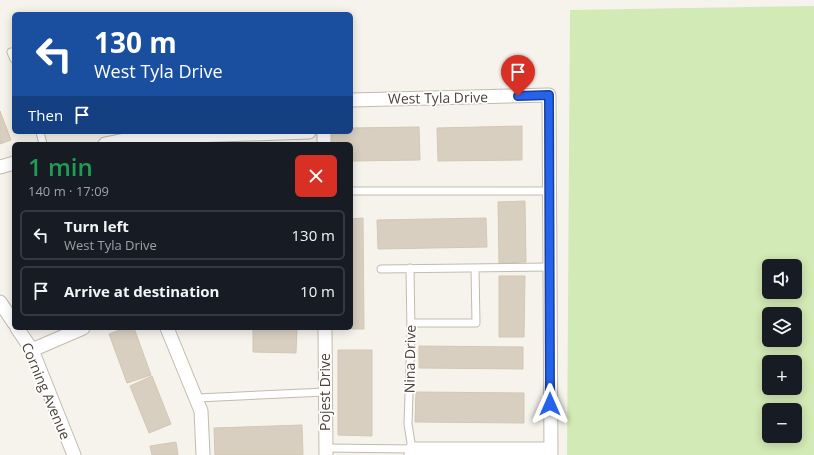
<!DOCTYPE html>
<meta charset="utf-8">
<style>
:root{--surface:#171b24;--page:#242831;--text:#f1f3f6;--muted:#9ea1a6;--line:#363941}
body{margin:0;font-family:"Open Sans",sans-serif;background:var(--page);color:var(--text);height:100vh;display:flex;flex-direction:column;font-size:15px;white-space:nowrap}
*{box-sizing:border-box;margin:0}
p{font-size:13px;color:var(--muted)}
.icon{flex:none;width:22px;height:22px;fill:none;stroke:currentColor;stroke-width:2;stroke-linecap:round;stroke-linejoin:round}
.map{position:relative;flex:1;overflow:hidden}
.panel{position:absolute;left:12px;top:142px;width:341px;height:188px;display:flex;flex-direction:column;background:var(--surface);border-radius:6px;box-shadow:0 2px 10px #0003}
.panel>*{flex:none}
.banner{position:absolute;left:12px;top:12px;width:341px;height:122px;border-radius:6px;box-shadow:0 2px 10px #0003;background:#1a4fa0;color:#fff;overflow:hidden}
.tools{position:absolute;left:762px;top:259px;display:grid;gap:8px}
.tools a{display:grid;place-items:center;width:40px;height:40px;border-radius:6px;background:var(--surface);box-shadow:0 2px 10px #0003;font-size:20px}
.pin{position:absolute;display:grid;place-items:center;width:34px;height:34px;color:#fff;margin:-41px -17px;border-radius:50% 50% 50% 0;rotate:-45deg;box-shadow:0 0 4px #0007}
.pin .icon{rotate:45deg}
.me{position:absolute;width:44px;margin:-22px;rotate:0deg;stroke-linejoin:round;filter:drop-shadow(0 0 3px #0008)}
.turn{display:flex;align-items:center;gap:14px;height:84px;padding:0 16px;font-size:18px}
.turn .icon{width:52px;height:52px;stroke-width:2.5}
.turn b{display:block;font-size:28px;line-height:34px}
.then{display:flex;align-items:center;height:38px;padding:0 16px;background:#0003;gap:8px;font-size:15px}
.round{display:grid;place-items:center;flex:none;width:42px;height:42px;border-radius:6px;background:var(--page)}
.overview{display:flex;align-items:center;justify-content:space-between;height:68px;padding:0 16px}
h1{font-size:24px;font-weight:600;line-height:30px;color:#1e9e55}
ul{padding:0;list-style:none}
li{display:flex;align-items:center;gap:12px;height:50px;margin:0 8px 6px;padding:0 8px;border:2px solid var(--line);border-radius:6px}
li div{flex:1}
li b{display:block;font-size:15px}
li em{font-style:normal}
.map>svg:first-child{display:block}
</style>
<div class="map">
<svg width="814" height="455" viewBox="0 0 814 455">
<rect width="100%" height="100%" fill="#f6f3ec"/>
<path fill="#d2eab5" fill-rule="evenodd" d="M814 6V455H567L570 10ZM769 266H795V292H769ZM769 314H795V340H769ZM769 362H795V388H769ZM769 410H795V436H769Z"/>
<path fill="#d8cfc1" stroke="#d3c7b4" d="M0 111 11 140 0 144Z
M522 126V160L438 161 437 128Z
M419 127 420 160 351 161V144H332V132H351V128Z
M525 201 526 262 499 263 498 202Z
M363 218 364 329H341V328H351V219Z
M486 218 487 247 378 249 377 220Z
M499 276H525L524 337H499Z
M125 328H134L151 375 127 383 109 334Z
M253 328H297L296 353 253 352Z
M419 346 523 347V369L419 368Z
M338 350H372V436L338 435Z
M152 376 171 424 149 433 130 386Z
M416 392 524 393V423L415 422Z
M302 425 303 455H215L214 428Z
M176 442 178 455H152L150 446Z"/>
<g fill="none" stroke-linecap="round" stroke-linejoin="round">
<defs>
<path id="lane" d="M11 52 14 59
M40 132 43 144
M351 191H549
M381 269 550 267
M411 323H476L475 268
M197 398 325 392
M326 448 412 449 408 424 411 333 410 268"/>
<path id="street" d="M351 100 549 95 551 455
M324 132V144
M105 144 134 138 309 132
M0 167 14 163
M0 302 14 323
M17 328 32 350 74 455
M167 328 201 411 203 455
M325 328 326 455
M32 350 83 328
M411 455 412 449H551"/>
</defs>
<use href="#lane" stroke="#c2bbae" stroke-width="9"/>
<use href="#street" stroke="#c2bbae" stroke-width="15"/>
<use href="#lane" stroke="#fff" stroke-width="7"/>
<use href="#street" stroke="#fff" stroke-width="13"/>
</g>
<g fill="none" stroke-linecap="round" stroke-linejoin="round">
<defs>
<path id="route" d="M518 96 549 95 550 404"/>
</defs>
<use href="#route" stroke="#184099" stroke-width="10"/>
<use href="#route" stroke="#2563eb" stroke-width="7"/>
</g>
<g text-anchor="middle" stroke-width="3.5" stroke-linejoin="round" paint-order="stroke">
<g font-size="14" fill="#4b4439" stroke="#fff">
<text transform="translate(438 98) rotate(-1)" y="5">West Tyla Drive</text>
<text transform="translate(410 359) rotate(-89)" y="5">Nina Drive</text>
<text transform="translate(46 391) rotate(67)" y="5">Corning Avenue</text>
<text transform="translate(325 392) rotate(-90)" y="5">Pojest Drive</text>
</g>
</g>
</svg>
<div class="tools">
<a><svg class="icon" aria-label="sound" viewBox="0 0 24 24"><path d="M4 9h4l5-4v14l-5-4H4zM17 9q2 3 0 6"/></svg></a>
<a><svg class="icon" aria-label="layers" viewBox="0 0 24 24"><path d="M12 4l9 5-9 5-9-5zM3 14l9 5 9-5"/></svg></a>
<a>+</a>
<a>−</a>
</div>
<div class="pin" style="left:518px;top:96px;background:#d93025"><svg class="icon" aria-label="arrive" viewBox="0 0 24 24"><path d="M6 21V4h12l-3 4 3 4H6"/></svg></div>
<svg class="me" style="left:550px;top:404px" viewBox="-20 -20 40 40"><path d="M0-17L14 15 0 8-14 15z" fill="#2563eb" stroke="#fff" stroke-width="4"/></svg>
<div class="banner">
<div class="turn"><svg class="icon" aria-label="left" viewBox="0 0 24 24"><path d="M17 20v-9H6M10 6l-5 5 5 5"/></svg><div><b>130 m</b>West Tyla Drive</div></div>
<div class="then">Then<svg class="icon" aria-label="arrive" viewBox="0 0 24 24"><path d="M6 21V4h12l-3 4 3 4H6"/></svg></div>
</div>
<section class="panel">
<div class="overview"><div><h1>1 min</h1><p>140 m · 17:09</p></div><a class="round" style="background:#d93025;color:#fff"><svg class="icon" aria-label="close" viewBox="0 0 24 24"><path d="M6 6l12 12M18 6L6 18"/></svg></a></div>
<ul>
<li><svg class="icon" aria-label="left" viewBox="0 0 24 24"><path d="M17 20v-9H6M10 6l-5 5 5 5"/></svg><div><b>Turn left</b><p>West Tyla Drive</p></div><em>130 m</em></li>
<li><svg class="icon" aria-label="arrive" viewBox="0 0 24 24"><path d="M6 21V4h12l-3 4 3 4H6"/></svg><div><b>Arrive at destination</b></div><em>10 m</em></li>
</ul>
</section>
</div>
